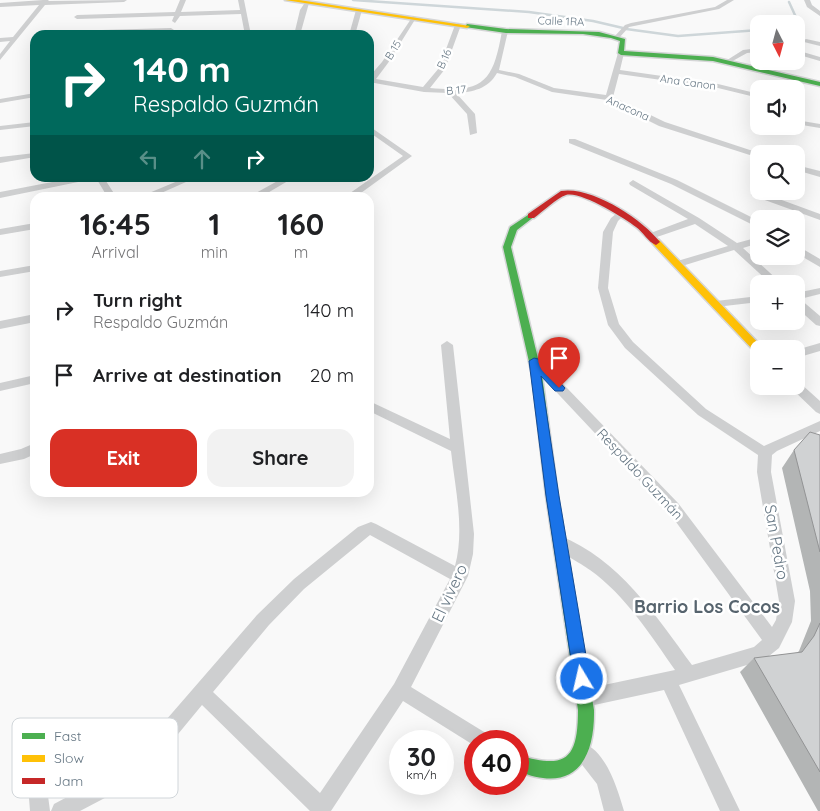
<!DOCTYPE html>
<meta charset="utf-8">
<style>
:root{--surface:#fff;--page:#f2f2f2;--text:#202124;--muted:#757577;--accent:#d93025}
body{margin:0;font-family:Quicksand,sans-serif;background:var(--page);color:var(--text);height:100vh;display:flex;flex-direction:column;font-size:19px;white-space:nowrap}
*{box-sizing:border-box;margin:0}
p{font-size:16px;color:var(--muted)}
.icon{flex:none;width:28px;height:28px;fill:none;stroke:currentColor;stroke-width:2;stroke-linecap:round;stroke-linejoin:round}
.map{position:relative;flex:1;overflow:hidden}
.panel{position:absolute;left:30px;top:192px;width:344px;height:305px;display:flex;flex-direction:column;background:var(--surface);border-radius:15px;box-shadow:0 5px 20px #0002}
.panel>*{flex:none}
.banner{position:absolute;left:30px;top:30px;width:344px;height:152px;border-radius:15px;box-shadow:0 5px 20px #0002;background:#00695c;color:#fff;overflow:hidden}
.needle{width:32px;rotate:174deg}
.controls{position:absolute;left:750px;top:15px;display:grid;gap:10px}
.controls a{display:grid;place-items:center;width:55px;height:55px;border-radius:10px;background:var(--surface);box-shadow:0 5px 20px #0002;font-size:25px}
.speed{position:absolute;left:389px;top:730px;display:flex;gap:10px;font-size:25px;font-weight:700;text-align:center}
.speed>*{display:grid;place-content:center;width:65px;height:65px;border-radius:50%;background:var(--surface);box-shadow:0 5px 20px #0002;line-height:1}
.speed small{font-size:12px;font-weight:400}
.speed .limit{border:8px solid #d22;background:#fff;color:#111}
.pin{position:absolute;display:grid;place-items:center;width:42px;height:42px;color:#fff;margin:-51px -21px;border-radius:50% 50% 50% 0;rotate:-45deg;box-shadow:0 0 5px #0007}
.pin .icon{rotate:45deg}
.me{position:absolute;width:55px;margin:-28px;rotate:351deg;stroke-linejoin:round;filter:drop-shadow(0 0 4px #0008)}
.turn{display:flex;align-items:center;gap:18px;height:105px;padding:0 20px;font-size:22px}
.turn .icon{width:65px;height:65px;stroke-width:2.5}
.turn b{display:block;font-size:35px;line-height:42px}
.lanes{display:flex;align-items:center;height:48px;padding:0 20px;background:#0003;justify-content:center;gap:25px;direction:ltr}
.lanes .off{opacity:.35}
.eta{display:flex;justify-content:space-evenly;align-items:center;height:85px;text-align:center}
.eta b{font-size:30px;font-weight:700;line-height:35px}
.primary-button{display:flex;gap:10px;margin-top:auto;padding:10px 20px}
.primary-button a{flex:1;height:58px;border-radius:15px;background:var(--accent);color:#fff;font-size:20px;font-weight:700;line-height:58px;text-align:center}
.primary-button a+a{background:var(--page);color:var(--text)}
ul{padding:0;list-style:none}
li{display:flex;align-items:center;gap:15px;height:65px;padding:0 20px}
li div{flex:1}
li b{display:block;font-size:19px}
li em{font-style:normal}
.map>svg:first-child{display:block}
</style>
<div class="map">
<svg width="820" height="811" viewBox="0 0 820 811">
<rect width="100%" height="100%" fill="#f9f9f9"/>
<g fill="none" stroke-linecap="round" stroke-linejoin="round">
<path stroke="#ced6d9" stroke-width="2.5" d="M353 0 529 12 593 21 623 28
M789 2 800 26 796 27
M626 29 678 36 759 30"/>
<defs>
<path id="fast" d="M467 24 506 29 599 32 625 39 624 51 713 57 820 82V86L713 61 621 55 618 53 620 41 611 38 583 34 506 33 465 27Z
M531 213 535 216 517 230 511 247 542 375 558 496 594 710C595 762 573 794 518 771V755C565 769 578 761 578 710L546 496 532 375 503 247 510 227Z"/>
<path id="slow" d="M285 0H299L470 26 467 28Z
M656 239 659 240 764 349H759V353L755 352 653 244 652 242Z"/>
<path id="jam" d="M561 191C592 186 642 219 660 242L656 245C648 242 643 232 636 227 624 218 581 191 566 195 557 198 542 212 534 218H528V214Z"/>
</defs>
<use href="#fast" stroke="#d5d6d7" stroke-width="3"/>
<use href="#slow" stroke="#d5d6d7" stroke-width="3"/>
<use href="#jam" stroke="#d5d6d7" stroke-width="3"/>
<path fill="#cecfd0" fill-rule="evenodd" d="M43 0H49L48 1 127 0 124 2 45 5 0 60V54L10 41 0 42V38L13 37 39 5 0 7V3Z
M180 0H186L181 12 240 10 238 0H244L251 35H245L241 14 180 16 175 23 172 21 174 16 77 19 74 17 77 15 175 12Z
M727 0H734L719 9 629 27 619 38 614 37 625 25 631 23 715 7Z
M804 0H810L812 5 820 11V16L807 7Z
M306 1 309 3 300 35H294L300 10Z
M359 8 362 10 355 35H349L356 10Z
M413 16 416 18 388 63 376 79 423 87 439 68 455 25 458 23 461 25 445 69 430 88C484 93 493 82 502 31L505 29 508 31 499 70 519 74 554 88 606 95 618 53 621 51 624 53 620 70 718 84 759 94V98L718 88 619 74 613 97 665 122 762 154H759V157H756L659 126 607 100 552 92 515 77 497 73C488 89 473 92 456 93L475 114 477 133 470 135 467 114 448 93 424 92 369 82V77L382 62Z
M171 28 174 30 173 31 67 35 64 33 67 31Z
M806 39 820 42V46L804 42V40Z
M759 48V52L747 53 729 63 724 62 743 50Z
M796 50 820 57V61L796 54Z
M792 78 798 79 791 89H784Z
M35 93V97L0 103V99Z
M796 120 820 124V128L796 124Z
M35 122V126L0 130V126Z
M369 126 412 156 354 198H343L403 156 369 132Z
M569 139H575L677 180 759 221V228L671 184 569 143Z
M35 153V157L0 163V157Z
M796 165 820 171V177L796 170Z
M73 178H87L83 181 0 198V192Z
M96 178H104L117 198H108Z
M185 178H195L150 198H137Z
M283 178H293L259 198H247Z
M633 180 699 218 737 243 759 237V243L743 248 782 284H771L734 250 682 266H674V262L728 246 695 224 654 238H648V234L688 219 630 185 629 183Z
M759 184 760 192 820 214V220L751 195V191Z
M622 209 627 212 618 221 613 232 608 288 619 324 633 342 706 409 764 446 820 421V431L777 451 772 455 771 472 795 601 792 622 779 648 764 660 679 685 740 811H720L664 690 585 707 579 704 576 698 579 692 585 689 675 670C650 634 625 595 590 570 581 563 557 552 553 543L555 538 560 536C618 558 657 617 692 665L754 647 762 640 668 511 530 364 528 361 530 358H538L678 503 772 627 776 620 779 601 757 472 758 455 698 415 625 348 608 325 598 288 603 232 611 218Z
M35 223V229L0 235V229Z
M796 245 820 259V267L796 253Z
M35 265V271L0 277V271Z
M820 288V294L800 299 820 316V326L816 325 796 307V293Z
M759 296V302L716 307 711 304 716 301Z
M35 314V322L0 329V321Z
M447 341 453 345 474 534 473 554 468 576 411 687 489 735 492 741H475V746L403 701 331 811H310L202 705 141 779 80 811H51L54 804 127 765 257 615 294 579 358 527 371 522 376 524 455 566C465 529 455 488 451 451L369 411V401L450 439 441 345ZM370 535 450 579 394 684 320 793 213 692 269 625 304 589Z
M820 343V351L796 358V350Z
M35 375V383L0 391V383Z
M796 382 800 383 820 401V414L816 412 792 389 790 386H796Z
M35 443V454L24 459 0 464V454L21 449Z
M582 742C607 752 617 788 624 811H604L597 784 576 757 573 751 576 745Z
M36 764 43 766 45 773 50 811H30L27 773 29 766Z"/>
<use href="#fast" fill="#4caf50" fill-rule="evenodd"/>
<use href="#slow" fill="#ffc107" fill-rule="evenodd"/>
<use href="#jam" fill="#c62828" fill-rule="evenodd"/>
</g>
<path fill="#b3b5b5" d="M820 435V811H818L740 672 754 658 797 653 799 651 811 621 810 591 782 468 794 450Z"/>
<path fill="#d0d2d3" stroke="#929394" d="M810 432 820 435V552L794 450Z
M820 623V772L754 658 802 652 814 636Z"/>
<path fill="#1a73e8" stroke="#114b97" d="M534 358 538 359 565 388 563 391H555L541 376 559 496 590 679 588 684 582 687 577 684 574 679 546 496 529 361Z"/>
<g text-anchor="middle" stroke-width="5" stroke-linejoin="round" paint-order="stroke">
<g font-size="11" fill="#657683" stroke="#fff">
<text transform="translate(561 21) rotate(2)" y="4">Calle 1RA</text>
<text transform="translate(393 50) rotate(-58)" y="4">B 15</text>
<text transform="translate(444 59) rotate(-66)" y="4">B 16</text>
<text transform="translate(688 82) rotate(8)" y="4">Ana Canon</text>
<text transform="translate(456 90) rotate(-5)" y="4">B 17</text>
<text transform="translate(628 108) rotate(24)" y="4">Anacona</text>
</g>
<g font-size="14" fill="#657683" stroke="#fff">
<text transform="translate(640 474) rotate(47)" y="5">Respaldo Guzmán</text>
</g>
<g font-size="16" fill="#657683" stroke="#fff">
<text transform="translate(777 542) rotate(80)" y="6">San Pedro</text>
<text transform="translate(449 593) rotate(-65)" y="6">El vivero</text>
</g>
<g font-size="18" font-weight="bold" fill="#57646e" stroke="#fff">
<text x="707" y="613">Barrio Los Cocos</text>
</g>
</g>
<rect x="12" y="718" width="166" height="80" rx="8" fill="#fff" stroke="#d1d6da" stroke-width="1"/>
<rect x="22" y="733" width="23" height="6" fill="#4caf50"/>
<rect x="22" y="755" width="23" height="7" fill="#ffc107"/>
<rect x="22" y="778" width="23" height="6" fill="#c62828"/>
<g font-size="14" fill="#657683">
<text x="54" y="741">Fast</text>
<text x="54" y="763">Slow</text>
<text x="54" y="786">Jam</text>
</g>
</svg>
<div class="controls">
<a><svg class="needle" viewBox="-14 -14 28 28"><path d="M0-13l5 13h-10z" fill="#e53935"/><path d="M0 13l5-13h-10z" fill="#757577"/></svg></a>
<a><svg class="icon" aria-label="sound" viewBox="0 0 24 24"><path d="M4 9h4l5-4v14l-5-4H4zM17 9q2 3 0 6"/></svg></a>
<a><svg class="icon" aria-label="search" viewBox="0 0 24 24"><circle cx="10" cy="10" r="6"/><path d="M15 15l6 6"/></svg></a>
<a><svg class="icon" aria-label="layers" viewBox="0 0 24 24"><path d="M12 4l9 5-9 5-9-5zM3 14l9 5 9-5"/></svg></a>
<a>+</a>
<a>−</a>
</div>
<div class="speed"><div>30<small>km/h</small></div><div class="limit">40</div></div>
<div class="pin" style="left:559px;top:388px;background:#d93025"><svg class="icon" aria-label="arrive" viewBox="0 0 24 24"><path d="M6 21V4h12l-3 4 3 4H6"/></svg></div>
<svg class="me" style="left:582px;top:679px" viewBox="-20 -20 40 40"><circle r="17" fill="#1a73e8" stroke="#fff" stroke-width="3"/><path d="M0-11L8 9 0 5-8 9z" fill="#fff"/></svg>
<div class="banner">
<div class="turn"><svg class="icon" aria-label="right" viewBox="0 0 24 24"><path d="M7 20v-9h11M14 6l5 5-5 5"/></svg><div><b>140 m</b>Respaldo Guzmán</div></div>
<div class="lanes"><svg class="icon off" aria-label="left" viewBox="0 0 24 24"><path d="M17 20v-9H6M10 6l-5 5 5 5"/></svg><svg class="icon off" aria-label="ahead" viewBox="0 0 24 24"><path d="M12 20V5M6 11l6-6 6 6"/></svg><svg class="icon" aria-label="right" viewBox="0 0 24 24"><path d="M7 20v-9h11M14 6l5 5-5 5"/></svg></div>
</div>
<section class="panel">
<div class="eta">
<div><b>16:45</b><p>Arrival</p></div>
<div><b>1</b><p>min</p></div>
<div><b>160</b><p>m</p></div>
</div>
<ul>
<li><svg class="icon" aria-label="right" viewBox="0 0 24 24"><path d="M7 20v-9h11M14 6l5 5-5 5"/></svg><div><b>Turn right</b><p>Respaldo Guzmán</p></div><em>140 m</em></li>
<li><svg class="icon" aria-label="arrive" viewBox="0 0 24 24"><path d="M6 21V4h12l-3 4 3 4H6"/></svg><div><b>Arrive at destination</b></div><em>20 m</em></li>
</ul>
<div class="primary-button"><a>Exit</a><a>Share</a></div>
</section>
</div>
